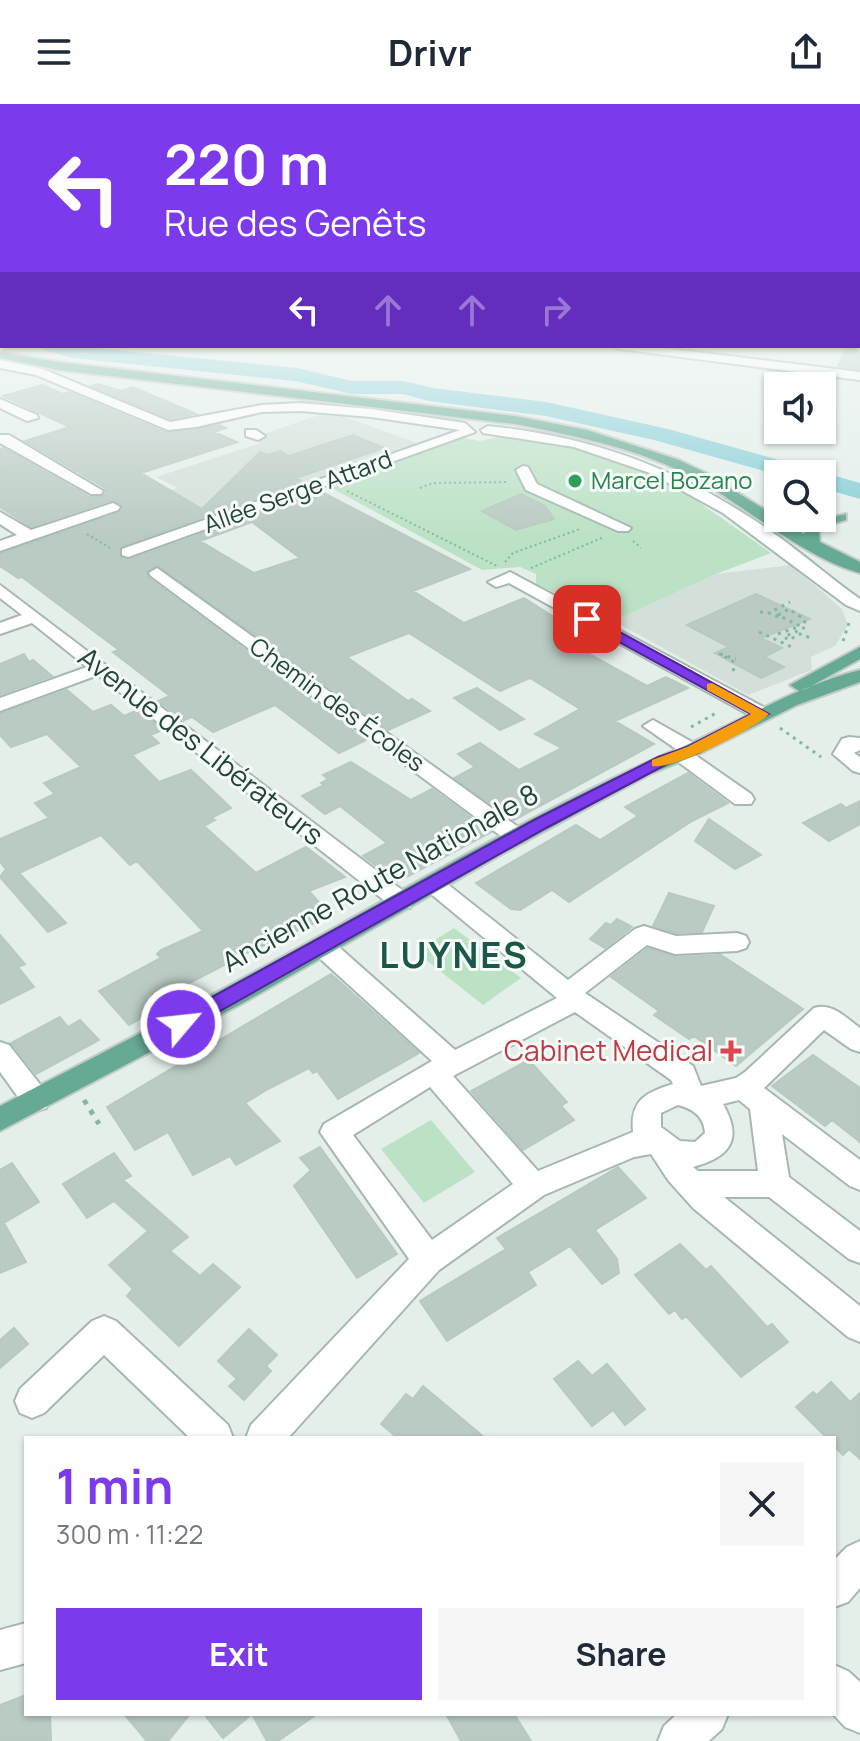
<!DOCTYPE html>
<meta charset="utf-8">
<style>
:root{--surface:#fff;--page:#f6f6f7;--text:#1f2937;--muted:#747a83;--accent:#7c3aed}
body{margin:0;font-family:Manrope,sans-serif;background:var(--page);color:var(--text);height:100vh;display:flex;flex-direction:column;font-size:30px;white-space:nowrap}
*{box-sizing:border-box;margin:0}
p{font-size:26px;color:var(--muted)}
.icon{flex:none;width:44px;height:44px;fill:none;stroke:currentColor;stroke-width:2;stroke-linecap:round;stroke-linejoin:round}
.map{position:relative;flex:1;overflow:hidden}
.details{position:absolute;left:24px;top:1332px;width:812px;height:280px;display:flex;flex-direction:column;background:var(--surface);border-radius:0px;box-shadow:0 2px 6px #0004}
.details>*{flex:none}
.banner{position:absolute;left:0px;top:0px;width:860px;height:244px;box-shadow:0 2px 6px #0004;background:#7c3aed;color:#fff;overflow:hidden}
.controls{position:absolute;left:764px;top:268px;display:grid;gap:16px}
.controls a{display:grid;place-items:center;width:72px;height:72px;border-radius:0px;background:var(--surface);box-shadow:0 2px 6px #0004;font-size:40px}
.pin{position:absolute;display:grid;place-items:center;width:68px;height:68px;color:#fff;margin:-34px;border-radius:16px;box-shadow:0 4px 12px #0006}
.me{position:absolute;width:88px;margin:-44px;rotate:62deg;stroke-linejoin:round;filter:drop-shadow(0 0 6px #0008)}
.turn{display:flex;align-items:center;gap:28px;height:168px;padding:0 32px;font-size:36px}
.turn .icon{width:104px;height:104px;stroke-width:2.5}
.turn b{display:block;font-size:56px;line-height:68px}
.lanes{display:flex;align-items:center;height:76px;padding:0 32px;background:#0003;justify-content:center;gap:40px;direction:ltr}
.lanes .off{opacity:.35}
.round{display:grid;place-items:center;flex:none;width:84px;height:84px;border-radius:0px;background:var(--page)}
.head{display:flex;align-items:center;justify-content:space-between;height:136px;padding:0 32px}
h1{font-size:48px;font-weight:700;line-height:60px;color:var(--accent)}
.cta{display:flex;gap:16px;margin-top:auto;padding:16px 32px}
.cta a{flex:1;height:92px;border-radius:0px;background:var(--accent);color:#fff;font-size:32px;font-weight:700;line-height:92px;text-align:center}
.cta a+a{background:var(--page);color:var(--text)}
header{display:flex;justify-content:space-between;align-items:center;height:104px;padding:0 32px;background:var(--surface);font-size:36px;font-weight:700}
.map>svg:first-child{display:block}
</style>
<header><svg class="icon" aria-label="menu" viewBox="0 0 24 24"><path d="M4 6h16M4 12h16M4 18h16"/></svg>Drivr<svg class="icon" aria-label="share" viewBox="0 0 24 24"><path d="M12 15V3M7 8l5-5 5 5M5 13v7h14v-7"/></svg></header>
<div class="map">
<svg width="860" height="1637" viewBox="0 0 860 1637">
<rect width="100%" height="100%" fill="#e5efea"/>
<path fill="#d3e0d9" d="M319 311 345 313 417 339 279 393 124 447 77 419 120 404 121 400 178 384 156 373 261 339 252 334Z
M791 461 842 505 848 521 835 542 811 553 812 566 748 591 614 517 716 470Z"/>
<path fill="#bce2c5" d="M502 332 561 340 659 370 771 449 716 470 614 517 536 480V470L520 463 482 466 326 381 464 334 480 337Z
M454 824 521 874 483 901 416 848Z
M431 1016 475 1068 424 1099 381 1045Z"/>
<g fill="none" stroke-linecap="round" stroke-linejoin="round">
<path fill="#89cfd8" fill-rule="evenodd" d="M0 201H2L0 217Z
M41 242H76L297 264 352 277H403L433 284 546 298 668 325 811 365 815 370 822 368 860 379V395L822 384V370L778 371 654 336 546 312 429 297 403 290H352L295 277 73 254 44 246Z"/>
</g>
<path fill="#bacbc3" stroke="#b7cac1" stroke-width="2" fill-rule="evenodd" d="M860 216V265L838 262 848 242H858Z
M98 280 121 287 133 283 196 310 170 315 91 282Z
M42 281 63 290 69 288 167 329 219 321 226 324 214 328 237 338 141 369 202 405 260 348 268 351 280 347 289 352 353 331 384 344 296 374 303 378 121 442V454L129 456 320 387 470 465 413 487 464 519 524 494 603 544 589 550 647 582 666 573 688 584 615 617 654 640 514 716 454 674 475 663 458 650 480 639 519 666 562 644 535 630 580 605 530 574 500 587 409 529 347 553 408 597 412 595 430 607 388 626 157 461 146 468 149 474 366 636 339 649 275 601 213 628 192 613 184 616 158 597 170 592 113 548 119 546 22 473 18 474 0 462V450L119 409 122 405 121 400 112 396 31 423 0 403V345L3 344 90 393H101L106 389 105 384 25 337 70 323 3 292ZM252 418 300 454 254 469 200 437Z
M521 390 545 402 554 415 516 426 482 407Z
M756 490 810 515 761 534 782 544 764 553 784 563 761 574 715 549 729 543 687 521Z
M24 550 29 558 33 556 52 572 0 591V560Z
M477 584 524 615 500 626 454 594Z
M67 586 93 608 111 601 124 612 138 606 163 626 150 631 159 639 132 651 159 678 191 666 231 704 211 714 215 716 204 722 256 769 306 743 345 773 309 787 331 812 255 845 166 891 172 897 129 921 99 887 161 854 157 850 161 846 203 827 137 757 130 761 101 731 19 769 66 819 48 828 0 773 6 765 0 758V735L49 714 35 699 55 690 44 679 81 663 47 630 11 643 0 631V610Z
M351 658 411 696 432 685 491 728 397 778 363 752 387 739 340 702 325 710 302 692 324 681 321 679 328 675 323 671Z
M688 669 728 699 692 717 569 798 552 786 520 806 511 805 476 779 576 721 600 736 638 712 625 703Z
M860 697V720L829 737 803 719 841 700 846 704Z
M709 715 761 751 735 765 695 737Z
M669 789 714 802 702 828 676 829 653 822Z
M617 815 632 823 605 844 590 835 606 819 611 821Z
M0 831 25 860 18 863 34 883 0 900Z
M648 844 675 853 721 851 803 905 736 962 694 932 689 935 654 911 659 907 611 873Z
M331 870 419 949 338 995 317 967 313 969 309 964 268 985 245 999 280 1037 236 1061 230 1052 193 1071 168 1028 135 1046 107 1003Z
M60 913 68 923 80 916 99 936 36 970 11 939Z
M813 951 860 984V1038L832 1016 825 1022 772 982Z
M529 956 567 998 561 1002 574 1016 523 1046 471 987Z
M320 1043 397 1150 357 1174 294 1082 311 1066 300 1054Z
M114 1049 131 1072 123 1076 188 1133 170 1147 200 1172 213 1160 240 1183 179 1242 127 1192 133 1185 109 1161 148 1127 114 1097 87 1114 63 1080Z
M12 1059 39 1098 4 1119 26 1158 0 1169V1066Z
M618 1063 646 1094 595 1126 617 1155 619 1169 602 1180 570 1142 528 1168 536 1181 447 1237 420 1197 506 1145 497 1134Z
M680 1140 706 1166 711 1162 767 1223 772 1220 788 1238 741 1273 686 1212 682 1215 675 1206 669 1210 635 1171Z
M14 1224 28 1240 0 1264V1236Z
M249 1225 277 1251 266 1262 271 1267 244 1296 229 1282 237 1275 218 1257Z
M578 1257 592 1272 607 1260 645 1305 625 1321 613 1306 592 1322 554 1275Z
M831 1278 850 1298 860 1289V1355L849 1345 843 1351 834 1342V1334H827L796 1303 813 1288 817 1291Z
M423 1282 485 1334H398L381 1320 406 1290 413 1295Z
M26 1591V1610H50L51 1637H0V1601Z
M124 1610H190L168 1637H147Z
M204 1610H252L223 1634Z
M252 1610H317L278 1637H267Z
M446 1610H514L531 1637H461Z"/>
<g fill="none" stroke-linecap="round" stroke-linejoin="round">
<defs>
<path id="minor" d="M613 242H646L860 268V276L619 245Z
M0 256 43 265 170 318 262 301 300 299 371 305 465 319 475 328 128 453 122 451V445L460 326 371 313 300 307 262 308 196 323 168 326 36 271 0 264Z
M0 295 37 311 38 314 27 317 0 304Z
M488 322C596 333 682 366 772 428 802 449 830 474 860 495V507L846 501 723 409 650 369 574 343 483 329 481 326Z
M246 326H256L265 332 258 336 246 332Z
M0 331H9L103 387 101 390H91L0 339Z
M523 362 528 363 537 380 631 424 628 427H618L526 386 516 366Z
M113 399 120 403 118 406 0 447V437L17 431 0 420V408L31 426Z
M157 464 525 728 528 733 525 738H509L151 472 149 469Z
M510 468 769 606 772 610 762 616 755 614 509 479 496 483 488 478Z
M0 481 410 792 414 798 410 804H394L98 571 0 607V594L87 563 32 519 0 530V519L22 511 0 494Z
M653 616 699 642 702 646 695 651 751 690 754 695 751 700H735L673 654 670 650 676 645 643 622Z
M849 633 860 634V646L854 649 860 653V669L853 667 833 650 842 635Z
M433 772 441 775 568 876 635 825 644 822 676 832 737 829 746 832 749 838 746 844 737 847 675 850 647 841 585 889 693 962 701 982 736 974 745 968 814 904C832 898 846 914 860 924V948L851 945 824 926 764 984 860 1056V1086L850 1082 782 1030 789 1073 860 1127V1159L849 1155 769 1093H724L860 1202V1238L848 1233 693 1104 668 1076 651 1050 634 1053 544 1091 439 1166 288 1334H246L251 1321 409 1155 320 1028 324 1020 432 957 314 849 311 843 314 837 323 834 332 837 455 946 557 894 425 785 421 780 425 775ZM575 908 671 976 673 980C644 989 630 997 633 1028L538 1067 453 972ZM430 983 513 1080 432 1136 353 1031ZM739 996 750 1005 758 1067H698L693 1063C731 1053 743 1035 723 1000ZM678 1001C694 1005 704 1013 705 1029L695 1038 680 1037 661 1023V1009Z
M0 938 9 941 46 988 50 996 46 1004 36 1007 26 1004 0 968Z
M104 1212 116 1217 228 1321 233 1334H190L104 1251 44 1309 32 1314 20 1309 15 1297 20 1285 92 1217Z
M860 1437V1484L848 1498 834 1503V1456L847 1443Z
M26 1519V1559L0 1566V1526Z
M834 1561 848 1567 860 1578V1629L845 1623 833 1610Z
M677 1610H728L722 1625 709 1637H658L664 1622Z"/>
<path id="major" d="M0 248 59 258 515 312 587 326 679 356 706 369 804 430 812 417 846 410V416L822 423 819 427 820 438 860 458V469C806 455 745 402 696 375 641 345 576 332 515 320L59 266 0 254Z
M860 543V555L806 585 799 587 790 581Z
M860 566V578L797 601 699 650 650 670 502 750 243 899 0 1027V1002C104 948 209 894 311 837 433 769 554 698 682 643 742 617 796 582 860 566Z"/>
</defs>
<use href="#minor" stroke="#a7b8b1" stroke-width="4"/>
<use href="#major" stroke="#c1cbc8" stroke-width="4"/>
<path stroke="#83b6a4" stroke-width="2" stroke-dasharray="2 3" stroke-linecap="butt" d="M420 384 433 379 509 378
M347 387 497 462
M87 430 110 444
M633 437 641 444
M505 458 513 449 580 425
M531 464 604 433"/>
<path stroke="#83b6a4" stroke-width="3" stroke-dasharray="3 5" stroke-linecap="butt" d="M760 508 769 509
M778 513 769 509 790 498
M759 528 794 544
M778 530 800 522 778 511 789 505 804 515 806 523 784 533 789 536 800 530 811 534
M843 537 850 516
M734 558 720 550 736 555
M732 566 736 565
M691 623 718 608
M780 624 821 653"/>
<path stroke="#83b6a4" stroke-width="5" stroke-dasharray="5 7" stroke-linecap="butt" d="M84 996 99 1020"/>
<use href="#minor" fill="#fff" fill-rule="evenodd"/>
<use href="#major" fill="#66a995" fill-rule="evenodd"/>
</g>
<linearGradient id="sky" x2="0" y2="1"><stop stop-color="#82bfe2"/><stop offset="0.47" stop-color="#f3f8f6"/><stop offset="1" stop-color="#f3f8f6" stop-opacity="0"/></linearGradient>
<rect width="860" height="431" fill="url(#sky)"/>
<path fill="#7c3aed" stroke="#51269a" stroke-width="2" d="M582 512H591L769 610 698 649 669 659 546 724 188 925H174L171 920 174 914 534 716 658 653 687 643 751 610 582 518Z"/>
<path fill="#f59e0b" d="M712 579 769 610C753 626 673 666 652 662V656L687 643 751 610 707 586V580Z"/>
<circle fill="#2e9e5b" stroke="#f6fbf9" stroke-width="3" cx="575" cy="377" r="8"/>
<path fill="#e0444e" stroke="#f6fbf9" stroke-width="3" d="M727 935h8v8h8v8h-8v8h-8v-8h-8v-8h8z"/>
<g text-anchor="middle" stroke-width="6" stroke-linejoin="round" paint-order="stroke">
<g font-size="24" fill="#27864d" stroke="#f6fbf9" text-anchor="start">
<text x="591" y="385">Marcel Bozano</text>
</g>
<g font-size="24" fill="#224439" stroke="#f6fbf9">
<text transform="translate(298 388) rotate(-20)" y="8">Allée Serge Attard</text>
<text transform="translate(337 601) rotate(36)" y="8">Chemin des Écoles</text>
</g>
<g font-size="28" fill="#224439" stroke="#f6fbf9">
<text transform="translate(201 642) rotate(38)" y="10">Avenue des Libérateurs</text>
<text transform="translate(380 774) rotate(-29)" y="10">Ancienne Route Nationale 8</text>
</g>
<g font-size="28" fill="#be3a42" stroke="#f6fbf9" text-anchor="end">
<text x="713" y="957">Cabinet Medical</text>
</g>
<g font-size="36" font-weight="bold" letter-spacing="2" fill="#1b5847" stroke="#f6fbf9">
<text x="454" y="864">LUYNES</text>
</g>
</g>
</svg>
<div class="controls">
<a><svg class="icon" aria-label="sound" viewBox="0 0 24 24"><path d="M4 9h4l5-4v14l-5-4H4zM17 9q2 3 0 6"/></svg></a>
<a><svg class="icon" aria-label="search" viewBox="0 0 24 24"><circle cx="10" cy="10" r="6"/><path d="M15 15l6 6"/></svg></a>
</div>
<div class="pin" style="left:587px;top:515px;background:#d93025"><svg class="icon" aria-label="arrive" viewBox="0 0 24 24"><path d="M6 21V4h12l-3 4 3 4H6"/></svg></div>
<svg class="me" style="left:181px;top:920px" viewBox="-20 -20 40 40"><circle r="17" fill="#7c3aed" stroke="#fff" stroke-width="3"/><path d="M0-11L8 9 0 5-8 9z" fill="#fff"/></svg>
<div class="banner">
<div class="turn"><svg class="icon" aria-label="left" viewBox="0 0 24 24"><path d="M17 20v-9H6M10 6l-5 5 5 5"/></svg><div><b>220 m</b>Rue des Genêts</div></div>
<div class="lanes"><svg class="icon" aria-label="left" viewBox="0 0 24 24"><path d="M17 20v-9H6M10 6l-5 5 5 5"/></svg><svg class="icon off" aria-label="ahead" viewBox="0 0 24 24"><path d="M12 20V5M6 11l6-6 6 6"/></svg><svg class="icon off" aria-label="ahead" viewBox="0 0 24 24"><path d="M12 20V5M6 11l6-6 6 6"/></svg><svg class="icon off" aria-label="right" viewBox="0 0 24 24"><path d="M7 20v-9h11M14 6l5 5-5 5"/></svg></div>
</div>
<section class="details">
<div class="head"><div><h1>1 min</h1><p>300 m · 11:22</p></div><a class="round"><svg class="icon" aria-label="close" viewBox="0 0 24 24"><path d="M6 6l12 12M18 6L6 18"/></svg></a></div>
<div class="cta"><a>Exit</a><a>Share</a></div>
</section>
</div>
